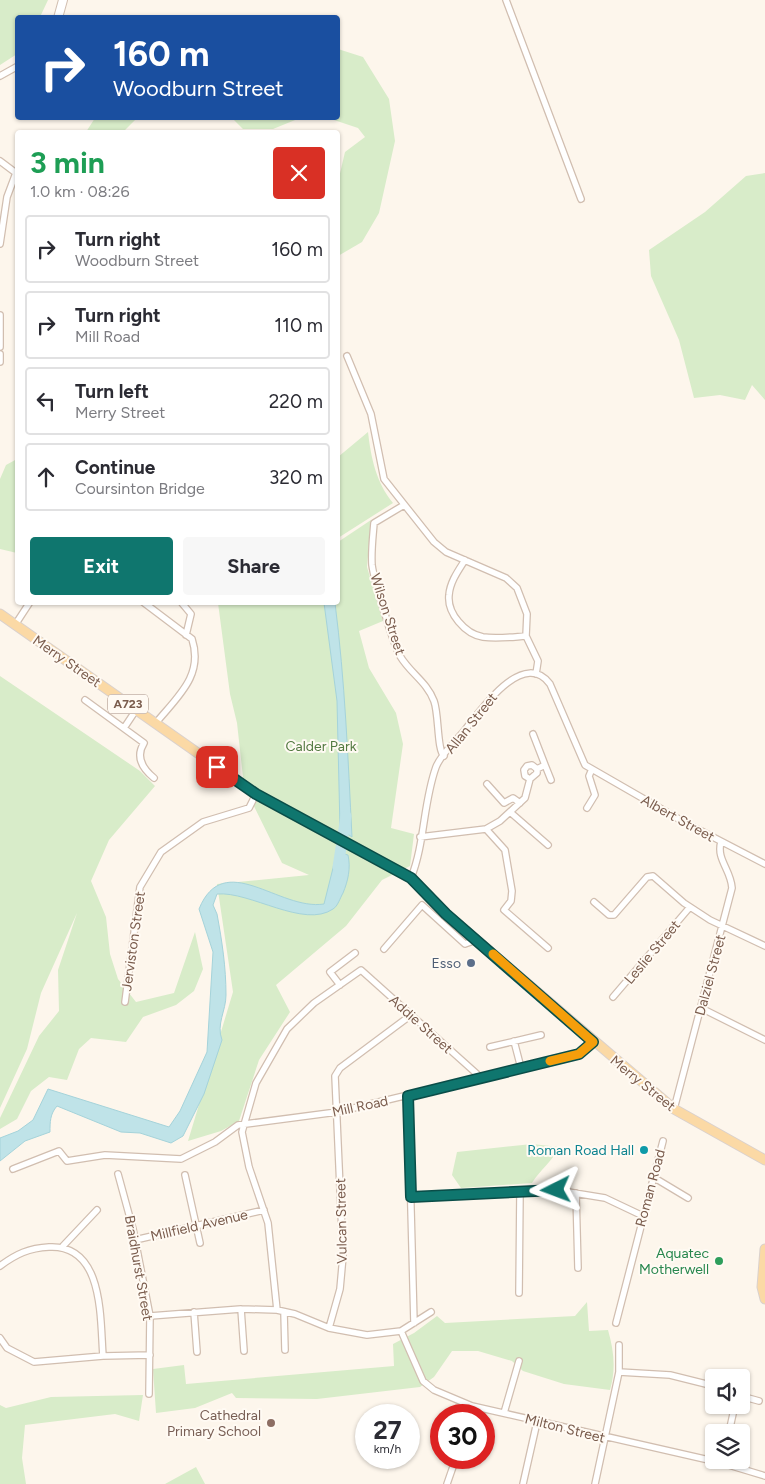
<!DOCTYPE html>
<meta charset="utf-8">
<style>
:root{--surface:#fff;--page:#f7f7f7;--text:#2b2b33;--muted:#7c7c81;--line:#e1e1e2;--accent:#0f766e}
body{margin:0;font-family:Figtree,sans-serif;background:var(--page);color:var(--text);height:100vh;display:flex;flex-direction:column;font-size:19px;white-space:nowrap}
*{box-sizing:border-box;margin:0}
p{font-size:16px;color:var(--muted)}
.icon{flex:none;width:28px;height:28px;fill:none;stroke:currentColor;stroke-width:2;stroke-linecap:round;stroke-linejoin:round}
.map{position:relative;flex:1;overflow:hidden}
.sheet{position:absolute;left:15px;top:130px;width:325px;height:475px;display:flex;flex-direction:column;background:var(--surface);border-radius:5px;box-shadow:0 1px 4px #0004}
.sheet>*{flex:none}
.banner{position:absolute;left:15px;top:15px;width:325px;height:105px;border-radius:5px;box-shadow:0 1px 4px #0004;background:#1a4fa0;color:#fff;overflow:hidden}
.buttons{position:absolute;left:705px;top:1369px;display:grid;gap:10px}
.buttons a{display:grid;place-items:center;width:45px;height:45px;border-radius:5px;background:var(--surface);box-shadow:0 1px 4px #0004;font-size:25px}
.speed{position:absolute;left:355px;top:1404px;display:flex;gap:10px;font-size:25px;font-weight:700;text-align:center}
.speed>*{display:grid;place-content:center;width:65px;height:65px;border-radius:50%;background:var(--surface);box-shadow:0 1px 4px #0004;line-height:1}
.speed small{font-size:12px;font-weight:400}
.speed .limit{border:8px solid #d22;background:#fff;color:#111}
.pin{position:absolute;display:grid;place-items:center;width:42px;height:42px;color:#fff;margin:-21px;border-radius:10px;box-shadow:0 2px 8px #0006}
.me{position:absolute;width:55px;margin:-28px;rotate:267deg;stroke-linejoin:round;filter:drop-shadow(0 0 4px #0008)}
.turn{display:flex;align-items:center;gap:18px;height:105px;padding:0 15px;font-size:22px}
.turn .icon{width:65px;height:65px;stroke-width:2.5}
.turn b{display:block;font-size:35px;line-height:42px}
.round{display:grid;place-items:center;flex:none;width:52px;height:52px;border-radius:5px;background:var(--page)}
.headline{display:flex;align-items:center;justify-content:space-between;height:85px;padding:0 15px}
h1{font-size:30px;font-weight:700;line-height:38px;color:#1e9e55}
.cta{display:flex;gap:10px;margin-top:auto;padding:10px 15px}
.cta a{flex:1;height:58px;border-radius:5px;background:var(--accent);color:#fff;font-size:20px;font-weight:700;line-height:58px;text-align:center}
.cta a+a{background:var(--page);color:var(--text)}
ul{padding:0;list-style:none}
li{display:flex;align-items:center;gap:15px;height:68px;margin:0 10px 8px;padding:0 5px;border:2px solid var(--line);border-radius:5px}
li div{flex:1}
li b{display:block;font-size:19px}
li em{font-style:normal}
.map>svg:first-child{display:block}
</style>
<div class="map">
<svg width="765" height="1484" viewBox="0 0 765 1484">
<rect width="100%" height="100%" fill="#fdf6ec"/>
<path fill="#d8ecc9" d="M0 0H48L40 17 18 18 17 54 0 65Z
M338 49 363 57 389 99 395 141 379 213 362 242 338 256V182L345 152 365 137 358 128 328 118H338Z
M95 118H137L123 132H86Z
M232 118H300L273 129H243Z
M765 173V400L752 385 745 400 720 395 694 398 679 340 651 276 649 250 705 212 746 176Z
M368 432C371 458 376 482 393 503L338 538V457Z
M17 459V553L0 549V479L6 465Z
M371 520 367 567 383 621 359 631 369 668 396 713 403 744 391 828 414 834 410 866 382 880 346 926 276 985 290 1012 259 1060 239 1121 221 1131 188 1141 233 992 217 884 309 875 282 863 244 786 237 723 230 694 218 603 338 602V542Z
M0 676 140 771 155 786 109 840 91 881 106 917 110 954 118 979 136 1002 174 993 195 932 203 969 194 991 176 1005 143 1017 126 1042 91 1038 79 1049 67 1080 49 1077 31 1091 17 1119 0 1129V1118L39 1036 59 1011 58 970 77 913 41 993 27 1049 0 1108Z
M532 1144 559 1147C552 1162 540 1170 532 1183L461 1188 452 1175 457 1152Z
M587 1302 589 1331 608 1330C614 1351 616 1369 610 1390L564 1384 523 1371 512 1361 478 1351H452L434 1377 420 1387 317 1399 236 1398 232 1393 195 1408 156 1413 153 1369 184 1365 186 1384 394 1366 393 1344 414 1333 437 1316 445 1323 575 1316Z
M143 1395 139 1421 115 1414 25 1425 22 1458 26 1484H0V1405L6 1408 51 1397Z
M196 1467 205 1484H165Z"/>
<path fill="#bfe3e8" stroke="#a5d3da" d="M324 603H335C345 681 348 759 352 837L340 829 337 701Z
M337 852 348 855C351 868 348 881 343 893 340 898 338 906 333 909 304 929 250 891 217 894L213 905 217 914C222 941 226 967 226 995 226 1011 216 1024 222 1040L204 1094 183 1136 171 1143 140 1133 121 1132 57 1106C50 1114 50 1122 50 1132L25 1141 0 1161V1138L18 1131 33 1120 48 1089 169 1127 180 1111 207 1052 213 952 199 909C224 848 279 911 324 904Z"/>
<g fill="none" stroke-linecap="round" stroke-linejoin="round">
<path stroke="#bfe3e8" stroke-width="11" d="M338 867 346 816"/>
<defs>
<path id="minor" d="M506 0 581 199
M0 76 18 66
M0 161 16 173 7 197 0 244
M0 315V347
M0 354V362
M347 356 371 414 384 479 434 542 446 552 506 578 517 588 527 614 526 636 538 661 536 674
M404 505 374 523C373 536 371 551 372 565 374 580 393 643 400 656 410 673 427 682 434 701 439 714 437 751 444 756
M465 560C458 571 450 582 449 595 447 613 465 634 483 637 497 639 512 637 526 636
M143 602 192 639C204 676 177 697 155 724
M181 602 191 614 186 635
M15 625 30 602
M85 700 144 743C135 757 143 769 154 778
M124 728 136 710
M533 734 545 765
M537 769 545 765 551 780
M487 784 504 803 513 798 520 803
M587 808 595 795 589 776 592 769
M510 812 548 845
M486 829 505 850 512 891 511 901 504 910 548 948
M420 837 486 829 500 821 525 798 530 779 525 776 524 770 527 766 532 765 537 769V773L530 779
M411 878C425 843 423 803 436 767 441 754 455 742 464 731 480 711 523 648 550 684L585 765 684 822 765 864
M594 902 609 915H614L647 877 653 876 684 903 710 920 765 946
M384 949 422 905 465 944 476 940
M340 985 330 972 355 953
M613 997 690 907
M125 1002 140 887 161 852 203 822 249 808 256 794
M701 1008 765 1040
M514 1041 521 1068
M490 1047 541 1035
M408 1096 414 1323
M674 1109 732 888C731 870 716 859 721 842
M13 1169 59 1151 67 1161 105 1155 181 1159 215 1142 238 1125 337 1112 579 1054 593 1042
M118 1174 133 1229 150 1316 149 1394
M185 1175 200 1243
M653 1177 688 1198
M576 1193 578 1268
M411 1197 556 1190 605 1198 643 1216
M135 1240 264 1210
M63 1246 97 1210
M0 1266C16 1254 29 1248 49 1247 104 1244 100 1318 103 1356
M519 1293 520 1192
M241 1309 244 1351
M277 1310 268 1223 249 1167 242 1132 256 1083 287 1029 314 1003 361 970 477 1074 478 1079
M194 1312 197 1352
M284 1312 285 1350
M150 1316 241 1309 277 1310 295 1314 329 1328 367 1335 401 1331 431 1312
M616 1323 663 1141
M329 1328 340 1289 343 1256 335 1076 340 1068 411 1015
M401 1331 423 1381 434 1390 472 1406 722 1463 765 1476
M0 1338 7 1348 34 1362 103 1356 150 1355
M619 1372 670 1375 714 1386
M741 1396 759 1401
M504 1413 519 1361
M469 1415 472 1406
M729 1432 735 1405
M447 1484 456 1458
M523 1484 537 1422
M595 1484 619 1372V1345"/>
<path id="tertiary" d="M58 18 63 0"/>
<path id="primary" d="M0 614 256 794 411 878 446 914 674 1109 765 1160
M765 1249 762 1287 765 1299"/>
</defs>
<use href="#minor" stroke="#d1beb0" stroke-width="8"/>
<use href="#tertiary" stroke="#d1beb0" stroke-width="10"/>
<use href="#primary" stroke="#dad1cd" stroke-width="11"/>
<use href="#minor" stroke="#fff" stroke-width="5.5"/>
<use href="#tertiary" stroke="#fff" stroke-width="8"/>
<use href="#primary" stroke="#fbd9a5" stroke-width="9"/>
</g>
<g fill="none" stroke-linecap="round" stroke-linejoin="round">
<defs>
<path id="route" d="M217 767 256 794 411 878 446 914 593 1042 579 1054 408 1096 411 1197 556 1190"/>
</defs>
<use href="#route" stroke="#0a4d48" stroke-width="12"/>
<use href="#route" stroke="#0f766e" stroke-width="9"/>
<path stroke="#f59e0b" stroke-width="9" d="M493 954 593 1042 579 1054 550 1061"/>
</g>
<circle fill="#5c6f8a" stroke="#fffaf3" stroke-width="2" cx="471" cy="963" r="5"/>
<circle fill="#0f9aa8" stroke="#fffaf3" stroke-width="2" cx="644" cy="1150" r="5"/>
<circle fill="#2e9e5b" stroke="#fffaf3" stroke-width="2" cx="719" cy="1261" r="5"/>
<circle fill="#8d6e63" stroke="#fffaf3" stroke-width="2" cx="271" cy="1423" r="5"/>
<g text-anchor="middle" stroke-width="4" stroke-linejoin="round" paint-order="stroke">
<rect fill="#fffaf3" stroke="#a28b7f" stroke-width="1" x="108" y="694.5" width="40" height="19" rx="4"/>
<g font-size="12" font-weight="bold" fill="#7a5c4d">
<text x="128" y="708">A723</text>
</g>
<g font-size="14" fill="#7a5c4d" stroke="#fffaf3">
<text transform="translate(388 614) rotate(72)" y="5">Wilson Street</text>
<text transform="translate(67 661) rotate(35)" y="5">Merry Street</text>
<text transform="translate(471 723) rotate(-51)" y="5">Allan Street</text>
<text transform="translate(678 818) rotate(29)" y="5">Albert Street</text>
<text transform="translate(133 941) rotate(-82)" y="5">Jerviston Street</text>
<text transform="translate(652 952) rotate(-50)" y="5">Leslie Street</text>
<text transform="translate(710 975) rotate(-75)" y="5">Dalziel Street</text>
<text transform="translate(421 1024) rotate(42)" y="5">Addie Street</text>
<text transform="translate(643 1083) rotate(39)" y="5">Merry Street</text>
<text transform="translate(360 1106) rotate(-12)" y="5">Mill Road</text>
<text transform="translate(650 1188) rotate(-75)" y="5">Roman Road</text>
<text transform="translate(341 1221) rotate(-91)" y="5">Vulcan Street</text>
<text transform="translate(199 1225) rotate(-13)" y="5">Millfield Avenue</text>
<text transform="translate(139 1268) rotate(80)" y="5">Braidhurst Street</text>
<text transform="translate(565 1428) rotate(14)" y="5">Milton Street</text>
</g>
<g font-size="14" fill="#537a41" stroke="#fffaf3">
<text x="321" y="751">Calder Park</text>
</g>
<g font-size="14" fill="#4e5e75" stroke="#fffaf3" text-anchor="end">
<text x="461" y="968">Esso</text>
</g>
<g font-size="14" fill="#0d838f" stroke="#fffaf3" text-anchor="end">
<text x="634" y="1155">Roman Road Hall</text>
</g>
<g font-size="14" fill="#27864d" stroke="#fffaf3" text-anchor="end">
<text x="709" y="1258">Aquatec<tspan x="709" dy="16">Motherwell</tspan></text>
</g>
<g font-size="14" fill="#785e54" stroke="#fffaf3" text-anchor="end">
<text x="261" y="1420">Cathedral<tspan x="261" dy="16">Primary School</tspan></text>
</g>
</g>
</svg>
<div class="buttons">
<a><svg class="icon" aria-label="sound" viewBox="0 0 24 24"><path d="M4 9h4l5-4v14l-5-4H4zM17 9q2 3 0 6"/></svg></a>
<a><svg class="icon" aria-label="layers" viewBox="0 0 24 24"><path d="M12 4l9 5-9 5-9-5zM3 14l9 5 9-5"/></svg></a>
</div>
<div class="speed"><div>27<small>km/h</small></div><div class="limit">30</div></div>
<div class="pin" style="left:217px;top:767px;background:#d93025"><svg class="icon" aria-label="arrive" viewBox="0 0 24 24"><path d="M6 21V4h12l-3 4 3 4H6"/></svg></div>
<svg class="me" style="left:556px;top:1190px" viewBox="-20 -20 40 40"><path d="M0-17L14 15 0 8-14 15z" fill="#0f766e" stroke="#fff" stroke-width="4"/></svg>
<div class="banner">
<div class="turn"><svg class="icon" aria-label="right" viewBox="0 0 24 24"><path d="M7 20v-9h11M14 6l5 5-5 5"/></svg><div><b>160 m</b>Woodburn Street</div></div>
</div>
<section class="sheet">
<div class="headline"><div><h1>3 min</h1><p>1.0 km · 08:26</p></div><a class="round" style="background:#d93025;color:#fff"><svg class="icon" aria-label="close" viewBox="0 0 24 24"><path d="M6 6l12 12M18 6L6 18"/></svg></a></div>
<ul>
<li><svg class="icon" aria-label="right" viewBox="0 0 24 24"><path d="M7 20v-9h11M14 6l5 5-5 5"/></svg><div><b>Turn right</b><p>Woodburn Street</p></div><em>160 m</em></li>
<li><svg class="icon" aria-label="right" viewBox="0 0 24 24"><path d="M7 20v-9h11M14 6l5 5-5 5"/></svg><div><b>Turn right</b><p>Mill Road</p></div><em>110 m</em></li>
<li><svg class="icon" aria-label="left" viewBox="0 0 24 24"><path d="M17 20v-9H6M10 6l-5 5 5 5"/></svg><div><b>Turn left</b><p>Merry Street</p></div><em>220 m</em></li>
<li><svg class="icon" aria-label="ahead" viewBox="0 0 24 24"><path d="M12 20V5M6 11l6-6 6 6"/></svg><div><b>Continue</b><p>Coursinton Bridge</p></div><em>320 m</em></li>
</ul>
<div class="cta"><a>Exit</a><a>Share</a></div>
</section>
</div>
